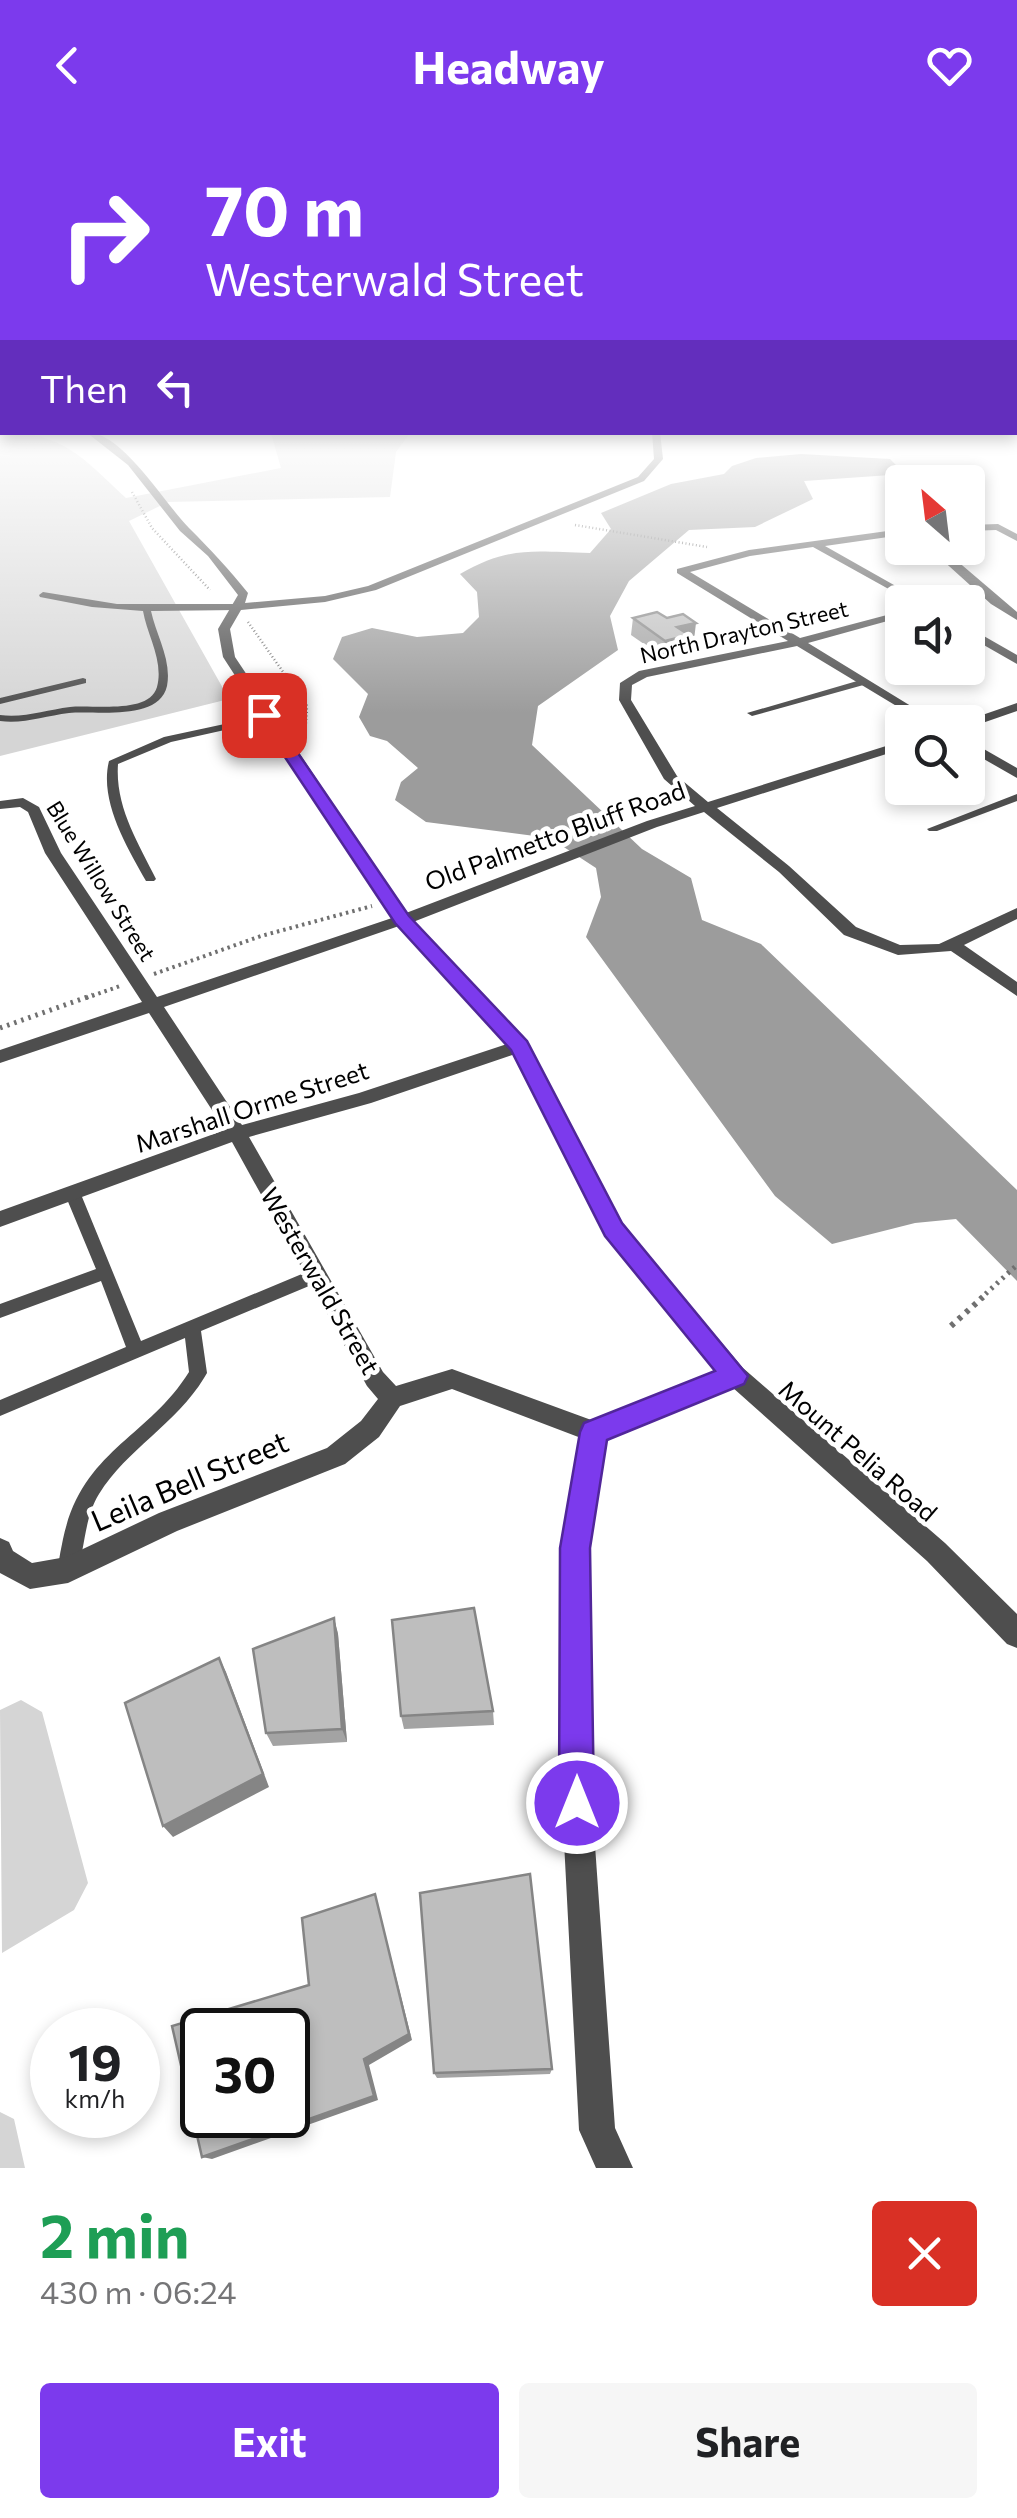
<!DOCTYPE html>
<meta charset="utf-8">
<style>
:root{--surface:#fff;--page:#f6f6f6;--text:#202124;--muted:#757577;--accent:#7c3aed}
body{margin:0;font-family:Commissioner,sans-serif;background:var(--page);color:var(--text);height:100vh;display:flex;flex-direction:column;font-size:38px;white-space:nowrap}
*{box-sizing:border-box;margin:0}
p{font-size:32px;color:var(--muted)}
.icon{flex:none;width:55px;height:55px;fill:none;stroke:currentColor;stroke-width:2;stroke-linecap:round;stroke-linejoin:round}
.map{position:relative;height:2038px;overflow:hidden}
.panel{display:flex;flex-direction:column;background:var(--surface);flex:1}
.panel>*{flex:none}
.banner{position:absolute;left:0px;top:0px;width:1018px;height:305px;box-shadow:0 5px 15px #0003;background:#7c3aed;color:#fff;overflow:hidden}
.needle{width:65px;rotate:332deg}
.fabs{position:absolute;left:885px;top:335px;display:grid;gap:20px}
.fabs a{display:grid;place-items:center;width:100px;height:100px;border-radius:10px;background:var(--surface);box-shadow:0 5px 15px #0003;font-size:50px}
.speed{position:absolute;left:30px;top:1878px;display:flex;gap:20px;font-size:50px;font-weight:700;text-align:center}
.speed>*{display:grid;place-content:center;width:130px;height:130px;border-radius:50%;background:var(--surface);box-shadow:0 5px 15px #0003;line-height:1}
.speed small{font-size:25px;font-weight:400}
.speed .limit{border:5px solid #111;border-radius:15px;background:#fff;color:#111}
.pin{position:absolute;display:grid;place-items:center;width:85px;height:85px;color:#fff;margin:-42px;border-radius:20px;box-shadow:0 5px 15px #0006}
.me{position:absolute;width:110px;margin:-55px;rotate:0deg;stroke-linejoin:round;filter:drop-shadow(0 0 8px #0008)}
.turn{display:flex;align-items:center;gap:35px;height:210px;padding:0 40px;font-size:45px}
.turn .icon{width:130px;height:130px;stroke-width:2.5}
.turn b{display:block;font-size:70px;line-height:85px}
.then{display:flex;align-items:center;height:95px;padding:0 40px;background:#0003;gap:20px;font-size:38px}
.round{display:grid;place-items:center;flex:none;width:105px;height:105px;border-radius:10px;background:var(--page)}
.overview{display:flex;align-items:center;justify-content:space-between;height:170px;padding:0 40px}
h1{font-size:60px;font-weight:700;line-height:75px;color:#1e9e55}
.action{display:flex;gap:20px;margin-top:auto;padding:20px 40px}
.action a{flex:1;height:115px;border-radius:10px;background:var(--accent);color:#fff;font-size:40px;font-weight:700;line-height:115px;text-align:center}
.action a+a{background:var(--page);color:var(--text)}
header{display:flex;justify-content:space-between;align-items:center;height:130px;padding:0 40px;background:var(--accent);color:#fff;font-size:45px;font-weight:700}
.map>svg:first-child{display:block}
</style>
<header><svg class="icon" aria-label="back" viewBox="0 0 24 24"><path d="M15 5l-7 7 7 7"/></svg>Headway<svg class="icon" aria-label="heart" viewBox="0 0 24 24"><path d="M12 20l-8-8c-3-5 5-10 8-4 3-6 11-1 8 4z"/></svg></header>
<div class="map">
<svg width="1017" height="2038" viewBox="0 0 1017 2038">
<rect width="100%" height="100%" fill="#fff"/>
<path fill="#d5d5d5" d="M0 298 2 302C64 303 83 328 126 368L281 338 271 303H410L396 322 390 367 168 372 129 391 229 569 0 626Z
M21 1570 42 1582 88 1753 74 1780 2 1823 0 1580Z
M0 1982 14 1989 25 2038H0Z"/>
<path fill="#9c9c9c" d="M801 324 890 329 905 344 804 351 813 369 755 397 689 400 629 451 610 486 618 520 538 576 532 615 642 719 691 748 702 790 761 814 1017 1060V1151L956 1089 915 1093 832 1114 775 1066 586 807 601 767 596 738 550 708 426 692 395 670 401 652 418 638 387 611 370 606 359 587 368 564 333 529 342 507 372 498 417 507 463 503 479 487 477 462 460 444C511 415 534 422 590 423L611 399 601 383 671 354 724 344 732 336 756 328Z"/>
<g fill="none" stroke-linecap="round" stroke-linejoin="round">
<path stroke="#707070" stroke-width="2.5" stroke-dasharray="1 2.5" stroke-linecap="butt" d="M132 362 152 398 210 460
M575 395 707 417
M248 492 307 576 305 607"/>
<path stroke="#707070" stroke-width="4" stroke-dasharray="2.5 4" stroke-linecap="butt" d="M154 844 261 806 372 776
M86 868 120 856"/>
<path stroke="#707070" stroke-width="5" stroke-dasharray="2.5 5" stroke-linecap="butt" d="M0 898 93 865
M980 1169 1017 1135"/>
<path stroke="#707070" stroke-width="6" stroke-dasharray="4 6" stroke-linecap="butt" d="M951 1196 983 1167"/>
<path fill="#4e4e4e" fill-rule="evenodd" d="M43 462 117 474H239L243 477 239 480 151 481C156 505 172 530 167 556 159 592 95 580 69 583 45 586 24 594 0 591V585C25 588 46 580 70 577 91 574 149 585 157 557 164 531 147 505 143 481L92 477 40 467 39 465Z
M83 548 86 549V553L0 574V568Z
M864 549 869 552 867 554 752 586 747 583Z
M266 585 269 586V590L171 612 118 634C115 677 138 712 156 749L154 751H146C127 717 99 671 109 631L164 607Z
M1017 664V671L937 701H929L927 699Z
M72 1056 77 1058 80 1062 141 1211 309 1141 315 1139 321 1141 323 1146 321 1151 201 1201 207 1243 204 1248C176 1294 127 1319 99 1364 83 1390 86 1420 75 1447L68 1450 61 1447C56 1435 61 1421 63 1409 82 1320 147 1309 189 1242L185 1208 0 1286V1270L126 1217 101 1151 0 1188V1174L96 1139 64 1062 67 1058Z"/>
<path fill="#4e4e4e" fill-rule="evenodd" d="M86 302C123 302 164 373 189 398 210 419 229 439 248 463L245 473 325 466 368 456 638 347 654 329 652 302H660L663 329 644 351 376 460 325 472 241 480 230 499 235 527 406 783 647 691 695 676 664 649 619 570 620 553 639 541 788 511 677 443V439L749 420 902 399V405L825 416 924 472H912L813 417 750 426 690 442 800 508 902 481V487L808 513 937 592H923L797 516 647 547 632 555 631 570 677 646 708 672 902 611V619L717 678 789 736 856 797 900 815 939 814 1017 778V789L964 815 1017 852V866L951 821 898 825 844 805 779 742 704 682 657 697 413 792 526 912 621 1094 743 1238 945 1413 1017 1484V1518L1007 1514 927 1431 732 1257 605 1309 588 1418 592 1673 615 1998 633 2038H596L579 2000 562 1673V1418L581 1308 452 1259 400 1276 379 1307 345 1334 177 1401 68 1453 30 1459 0 1443V1408L9 1412 13 1421 32 1433 66 1427 159 1383 327 1318 361 1291 378 1269 367 1256 232 1012 0 1097V1081L225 1000 149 883 0 933V920L142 872 45 723 28 682 20 677 0 679V671L23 668 39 677 61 723 157 867 392 788 223 527 218 499 238 465 208 426 180 401 128 335ZM399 796 507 914 359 963 242 995 164 877ZM515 924 605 1106 718 1241 594 1291 452 1239 396 1256 383 1242 249 1007 371 973Z
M968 395 998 394 1017 404V411L996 400 968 401Z
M929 418H940L949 424 1017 482V490L991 474Z
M968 497 1017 525V534L968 506Z
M1017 573V581L968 598V592H962Z
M968 610 1017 638V648L968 620Z"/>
</g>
<path fill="#a3a3a3" d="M633 488H667L694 510 688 511 687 522 664 528 631 505Z
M334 1488 338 1504 347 1612 273 1616 266 1603Z
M493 1581 494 1595 404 1599 401 1586Z
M552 1939 550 1944 437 1948 434 1943Z"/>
<path fill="#858585" d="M696 493 694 510 688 511 687 522 664 528 665 511 677 497Z
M334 1488 338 1504 347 1612 342 1599Z
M219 1528 226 1542 269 1657 173 1707 163 1696Z
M375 1764 412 1910 369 1935 378 1970 212 2029 202 2027 364 1929Z"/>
<path fill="#bebebe" stroke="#858585" stroke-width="2.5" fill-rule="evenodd" d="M657 482 667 488 683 484 696 493 677 497 689 505 665 511 633 488Z
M474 1478 493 1581 401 1586 392 1490Z
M334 1488 342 1599 266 1603 253 1519Z
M219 1528 263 1644 163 1696 125 1573Z
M530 1744 552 1939 434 1943 420 1763Z
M375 1764 409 1904 364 1929 374 1966 202 2027 172 1896 309 1855 302 1788ZM202 1900H288V1985H202Z"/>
<linearGradient id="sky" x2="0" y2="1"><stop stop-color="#89aaca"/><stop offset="0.51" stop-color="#fff"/><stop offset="1" stop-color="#fff" stop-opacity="0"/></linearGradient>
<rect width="1017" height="583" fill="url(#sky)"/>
<path fill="#7c3aed" stroke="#51269a" stroke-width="2.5" d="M259 582H270L409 786 527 911 622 1093 748 1246 744 1254 607 1310 590 1418 594 1673 589 1685 577 1690 565 1685 559 1673 560 1418 580 1302 584 1293 715 1241 605 1106 511 920 395 793 257 585Z"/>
<g text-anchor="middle" stroke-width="9" stroke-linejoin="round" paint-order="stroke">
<g font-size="22" fill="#000" stroke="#fff">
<text transform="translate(744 502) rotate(-13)" y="8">North Drayton Street</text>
<text transform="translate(101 751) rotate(58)" y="8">Blue Willow Street</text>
</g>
<g font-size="25" fill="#000" stroke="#fff">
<text transform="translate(555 706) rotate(-20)" y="9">Old Palmetto Bluff Road</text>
<text transform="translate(252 977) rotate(-18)" y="9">Marshall Orme Street</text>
<text transform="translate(320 1151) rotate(60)" y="9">Westerwald Street</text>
<text transform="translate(858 1321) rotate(41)" y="9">Mount Pelia Road</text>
</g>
<g font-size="30" fill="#000" stroke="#fff">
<text transform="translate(190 1352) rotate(-23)" y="10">Leila Bell Street</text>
</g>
</g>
</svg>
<div class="fabs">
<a><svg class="needle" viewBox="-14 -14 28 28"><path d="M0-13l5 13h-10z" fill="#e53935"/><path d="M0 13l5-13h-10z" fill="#757577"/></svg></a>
<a><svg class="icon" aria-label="sound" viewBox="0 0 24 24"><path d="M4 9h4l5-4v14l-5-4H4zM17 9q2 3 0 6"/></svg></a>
<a><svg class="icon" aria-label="search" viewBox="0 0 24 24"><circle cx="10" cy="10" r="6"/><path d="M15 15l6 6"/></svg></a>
</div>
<div class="speed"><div>19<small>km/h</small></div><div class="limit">30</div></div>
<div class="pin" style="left:264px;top:585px;background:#d93025"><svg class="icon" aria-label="arrive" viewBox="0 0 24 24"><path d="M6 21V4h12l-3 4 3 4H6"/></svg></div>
<svg class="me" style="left:577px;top:1673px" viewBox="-20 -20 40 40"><circle r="17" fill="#7c3aed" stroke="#fff" stroke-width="3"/><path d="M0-11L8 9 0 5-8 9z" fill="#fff"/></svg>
<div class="banner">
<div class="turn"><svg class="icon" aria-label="right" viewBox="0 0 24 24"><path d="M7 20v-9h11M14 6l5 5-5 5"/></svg><div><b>70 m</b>Westerwald Street</div></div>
<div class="then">Then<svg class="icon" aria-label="left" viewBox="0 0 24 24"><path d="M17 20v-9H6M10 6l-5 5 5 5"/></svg></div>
</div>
</div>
<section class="panel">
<div class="overview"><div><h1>2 min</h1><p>430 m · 06:24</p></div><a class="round" style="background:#d93025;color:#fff"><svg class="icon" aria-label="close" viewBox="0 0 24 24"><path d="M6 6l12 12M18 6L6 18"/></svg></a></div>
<div class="action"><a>Exit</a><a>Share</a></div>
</section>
